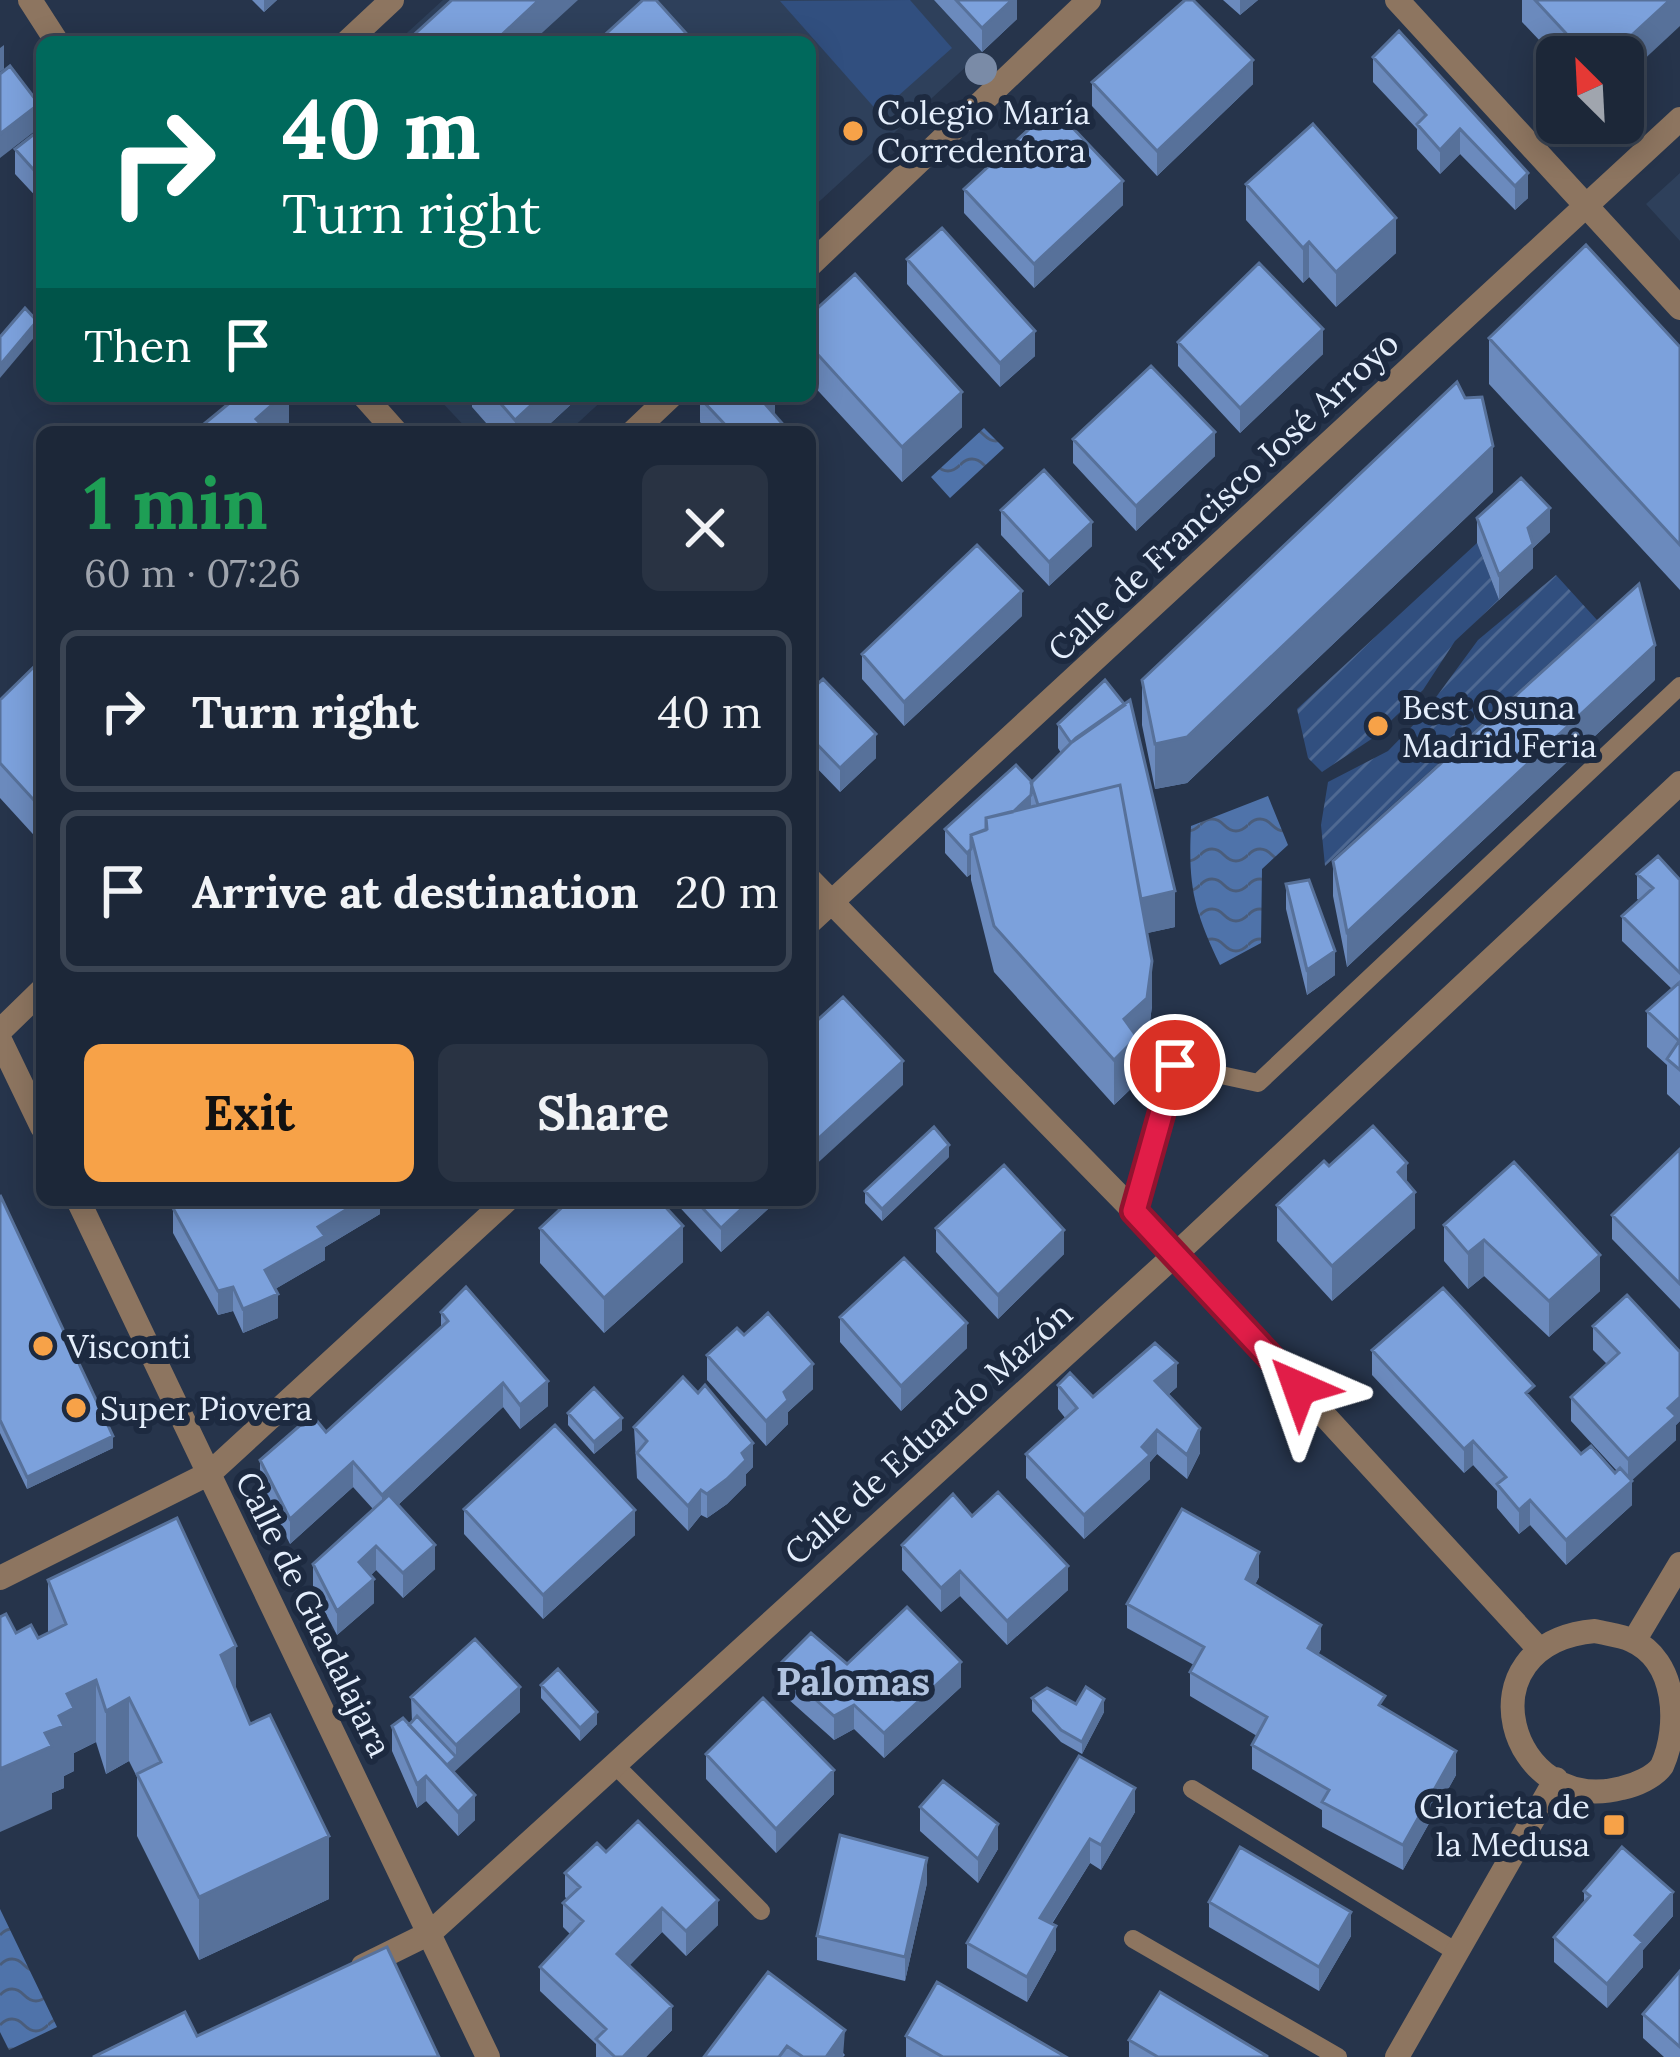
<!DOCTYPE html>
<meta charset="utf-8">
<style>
:root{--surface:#1c2738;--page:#293343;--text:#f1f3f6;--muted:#a0a5ae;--line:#3a4453;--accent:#f7a248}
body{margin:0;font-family:Lora,serif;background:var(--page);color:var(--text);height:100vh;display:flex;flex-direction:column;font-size:45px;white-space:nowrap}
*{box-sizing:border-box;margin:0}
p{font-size:39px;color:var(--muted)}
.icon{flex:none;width:66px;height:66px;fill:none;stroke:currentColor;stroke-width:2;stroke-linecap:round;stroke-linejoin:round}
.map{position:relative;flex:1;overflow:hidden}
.drawer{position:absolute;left:36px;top:426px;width:780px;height:780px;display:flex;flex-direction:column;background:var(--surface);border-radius:18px;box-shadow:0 6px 30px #0003,0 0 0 3px var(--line)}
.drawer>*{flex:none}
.top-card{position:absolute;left:36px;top:36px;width:780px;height:366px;border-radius:18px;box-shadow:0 6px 30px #0003,0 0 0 3px var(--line);background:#00695c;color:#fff;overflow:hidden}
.needle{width:78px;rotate:336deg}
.controls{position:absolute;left:1536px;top:36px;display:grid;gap:24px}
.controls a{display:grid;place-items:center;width:108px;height:108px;border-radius:18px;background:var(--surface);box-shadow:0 6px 30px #0003,0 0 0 3px var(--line);font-size:60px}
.pin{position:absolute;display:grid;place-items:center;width:102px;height:102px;color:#fff;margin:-51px;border:6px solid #fff;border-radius:50%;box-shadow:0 3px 12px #0007}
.me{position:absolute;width:132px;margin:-66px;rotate:317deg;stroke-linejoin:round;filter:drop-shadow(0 0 9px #0008)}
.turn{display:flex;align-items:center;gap:42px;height:252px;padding:0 48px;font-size:54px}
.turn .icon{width:156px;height:156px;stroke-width:2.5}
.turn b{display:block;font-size:84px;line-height:102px}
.then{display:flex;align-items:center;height:114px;padding:0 48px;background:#0003;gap:24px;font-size:45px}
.round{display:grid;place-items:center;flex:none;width:126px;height:126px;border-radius:18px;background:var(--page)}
.head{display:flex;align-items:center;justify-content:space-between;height:204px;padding:0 48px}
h1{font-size:72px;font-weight:700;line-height:90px;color:#1e9e55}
.cta{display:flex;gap:24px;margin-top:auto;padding:24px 48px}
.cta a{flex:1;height:138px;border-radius:18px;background:var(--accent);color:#111;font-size:48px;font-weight:700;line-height:138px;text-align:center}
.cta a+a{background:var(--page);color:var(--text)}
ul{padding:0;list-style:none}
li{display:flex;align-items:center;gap:36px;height:162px;margin:0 24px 18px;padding:0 24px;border:6px solid var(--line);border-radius:18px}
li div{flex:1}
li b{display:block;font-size:45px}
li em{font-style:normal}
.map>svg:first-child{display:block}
</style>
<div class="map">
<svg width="1680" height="2057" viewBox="0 0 1680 2057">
<defs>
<pattern id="garden-furrows" width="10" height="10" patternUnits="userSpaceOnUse" patternTransform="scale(3)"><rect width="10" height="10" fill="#314f7f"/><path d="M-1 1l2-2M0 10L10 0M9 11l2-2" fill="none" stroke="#4f6992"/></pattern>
<pattern id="water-waves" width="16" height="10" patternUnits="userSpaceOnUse" patternTransform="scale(3)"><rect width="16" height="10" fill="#4f73aa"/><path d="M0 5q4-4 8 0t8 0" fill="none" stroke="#4a5d7b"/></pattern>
</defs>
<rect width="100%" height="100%" fill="#26344b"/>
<path fill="#2e405b" d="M443 0H934L982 52 810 210V42H397Z
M1680 173V241L1646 204Z
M436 396H607L568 432H470Z"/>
<path fill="#314f7f" d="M910 0 952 48 879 113 780 1Z"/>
<path fill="url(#garden-furrows)" d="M1477 543 1499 600 1455 641 1423 690 1373 738 1322 772 1308 758 1297 709Z
M1556 575 1597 620 1325 866 1321 825 1328 782 1388 751 1423 715 1478 640Z"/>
<path fill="url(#water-waves)" d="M984 428 1004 448 950 498 931 477Z
M1268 796 1288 845 1262 869 1261 943 1220 965C1194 910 1188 887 1191 826Z
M0 1909 57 2027 9 2050 0 2032Z"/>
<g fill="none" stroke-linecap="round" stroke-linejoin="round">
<path stroke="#8d7560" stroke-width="18" d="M1134 1211 1175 1065 1258 1083 1680 686
M614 1764 761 1911
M1192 1789 1458 1953
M1133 1939 1338 2057"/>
<path stroke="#8d7560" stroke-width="24" d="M30 0 57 42
M1397 0 1680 308
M347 42 392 0
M810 265 1089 0
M364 396 396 432
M633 432 671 396
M810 880 1176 1254 1539 1649
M810 922 1680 119
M0 1031 42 990
M0 1040 42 1127
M78 1200 488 2057
M0 1578 210 1473 507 1200
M1595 1631C1606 1634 1620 1635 1631 1640 1677 1660 1680 1726 1662 1766 1654 1777 1636 1785 1622 1788 1508 1818 1459 1643 1595 1631Z
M1634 1641 1680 1564
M363 1966 430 1933 1176 1254 1680 783
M1397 2057 1556 1779"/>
</g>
<circle fill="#7a8ba7" cx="981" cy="69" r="16"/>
<path fill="#6b8abd" d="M252 0H277L264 12Z
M934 0H1017V19L982 52Z
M1223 0H1258L1240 15Z
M1522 0H1680L1623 57H1557V59L1522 22Z
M1399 31 1528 198 1515 210 1460 154 1440 174 1417 149V129L1373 82V57Z
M1092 82 1253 84 1157 176 1092 106Z
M42 128V203L15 174V149Z
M1246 184 1396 253 1336 307 1309 277 1303 283 1246 220Z
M964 189 1123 205 1034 288 964 213Z
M907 259 1035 356 1000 387 907 284Z
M810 315 962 427 902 482 810 382Z
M1489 338 1680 347V590L1489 384Z
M1178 342 1323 354 1240 433 1178 366Z
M472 396H580L541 432H494L472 407Z
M700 398 775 415 787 432H709L700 422Z
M1073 439 1215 456 1136 531 1073 463Z
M1493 492 1187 783 1155 789 1142 725V680Z
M1001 510 1092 546 1049 586 1001 535Z
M1477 518 1550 532 1533 548V568L1499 600 1477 543Z
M1022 616 904 726 862 679V654Z
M42 659V844L0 798V700Z
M1105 680 1175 927 1147 933 1152 1006 1147 1044 1137 1053V1083L1114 1105 994 972 971 880V874L967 877 945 853V829L1032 782 1061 753 1058 748V724Z
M1655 680 1347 967 1333 896V861Z
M810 691 876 758 840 792 810 761Z
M1637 874 1680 880V1106L1667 1094V1065L1647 1047V1011L1672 989 1622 941V916L1639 900 1637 899Z
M1286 884 1335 975 1307 995 1286 909Z
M1680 1149V1309L1612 1239V1215Z
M949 1157 882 1221 865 1203V1191Z
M1514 1162 1600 1291 1549 1337 1484 1276 1468 1289 1444 1261V1225Z
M1329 1166 1407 1182 1415 1228 1332 1301 1277 1241V1205Z
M0 1195 113 1448 27 1489 0 1433Z
M380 1200V1214L325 1247V1260L275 1289 278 1318 243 1333 233 1311 218 1315 173 1233V1208Z
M673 1200H778L721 1252Z
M540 1228 683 1262 604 1333 540 1263Z
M936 1228 1064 1254 998 1319 936 1252Z
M441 1312 548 1406 520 1429 503 1407 398 1505 435 1569 403 1598 376 1570 371 1575 374 1603 337 1635 313 1589V1564L373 1509 353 1487 290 1544 260 1485V1460L326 1432 441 1328Z
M840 1317 967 1348 901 1411 840 1342Z
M1593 1326 1680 1352V1421L1676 1425V1440L1631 1480 1632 1505 1566 1565 1530 1525 1519 1534 1497 1508V1491L1473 1465 1464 1473 1372 1375V1350L1581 1454 1615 1473 1617 1471 1571 1421V1397L1607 1364 1593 1350Z
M707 1355 813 1389 788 1412V1424L766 1446 707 1380Z
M1058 1385 1093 1397 1177 1387 1168 1395 1200 1453 1187 1479 1157 1454 1150 1462V1479L1084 1539 1026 1478V1454L1066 1419 1058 1409Z
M568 1413 622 1430 594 1454 568 1425Z
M634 1427 753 1467 746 1474V1485L727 1504 707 1518 701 1515 688 1531 637 1478Z
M464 1509 635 1535 543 1619 464 1534Z
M972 1516 1068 1590 1007 1645 960 1596 941 1612 902 1570V1545Z
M1259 1577 1255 1584 1321 1649 1318 1655 1385 1709 1456 1775 1403 1870 1322 1827V1810L1252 1769V1745L1257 1736 1190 1696V1672L1194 1665 1127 1628V1604Z
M48 1580 236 1691 329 1899 199 1960 137 1836V1777L129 1761 106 1774 96 1742 74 1753V1771L64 1776V1788L52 1793V1809L16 1633 38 1638 48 1633Z
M847 1664 961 1687 884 1758 854 1729 834 1740 778 1690V1666Z
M541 1685 597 1724 580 1741 541 1698Z
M411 1697 520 1712 453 1772 475 1820 458 1836 426 1801 417 1808 392 1751V1726L409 1725 412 1722Z
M1032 1698 1076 1704 1104 1712 1082 1754 1061 1742 1032 1711Z
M706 1754 834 1794 776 1853 706 1779Z
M1079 1756 1135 1812 1101 1870 1090 1863 1052 1924 1056 1950 1027 2002 967 1968V1943Z
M920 1807 998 1849 978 1883 920 1831Z
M606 1852 718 1925 686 1956 662 1932 629 1966 672 2030 646 2057H596V2044L540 1991V1967L570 1934 563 1927V1903L567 1899 565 1897V1873Z
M927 1883 905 1981 817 1960V1936Z
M1584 1891 1673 1916 1643 1950V1967L1607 2008 1554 1962V1937L1584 1903Z
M1209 1902 1351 1936 1319 1991 1209 1927Z
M1680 1971V2057H1664L1643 2038V2014Z
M768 1972 845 2055 843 2057H704Z
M906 2036 1066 2057H906Z
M1129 2040 1267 2057H1129Z"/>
<path fill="#57719a" d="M264 0H277L264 12Z
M539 0H578L532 42H494Z
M1012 0H1017V19L982 52V28Z
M1240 0H1258L1240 15Z
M1670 0H1680V26L1623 79V57H1608Z
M4 45V69L0 72V48Z
M1253 60V84L1157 176V151Z
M39 104V128L0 158V134Z
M1460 129V154L1440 174V150Z
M1528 173V198L1515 210V186Z
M1123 181V205L1034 288V264Z
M1396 218V253L1336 307V272Z
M1309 242V277L1303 283V248Z
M37 321V334L0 378V365Z
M1323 329V354L1240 433V408Z
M1035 331V356L1000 387V363Z
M962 392V427L902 482V447Z
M282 396H289V426L282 432H256V419Z
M541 396H580L541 432H515V420Z
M775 396V421L766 405Z
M1215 432V456L1136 531V506Z
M1493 446V492L1187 783 1155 789V744Z
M1550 508V532L1533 548V568L1499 600V575L1528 528Z
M1092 522V546L1049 586V562Z
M1022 591V616L904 726V702Z
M1655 645V680L1347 967V932Z
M876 734V758L840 792V768Z
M1031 795V819L987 835Z
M971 849V874L967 877V853Z
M1175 891V927L1139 935V899Z
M1335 951V975L1307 995V970Z
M1152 961V1006L1147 1044 1137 1053V1083L1114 1105V1060L1124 1019Z
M903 1061V1085L810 1170V1146Z
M949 1145V1157L882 1221V1209Z
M1407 1163V1199L1415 1192V1228L1332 1301V1266L1398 1172Z
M362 1200H380V1214L325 1247V1260L265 1295V1270L318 1227Z
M751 1200H778L721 1252V1228Z
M683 1226V1262L604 1333V1298Z
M1064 1230V1254L998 1319V1295Z
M1484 1240V1276L1468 1289V1253Z
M1600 1255V1291L1549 1337V1301Z
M233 1287V1311L218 1315V1291Z
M278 1294V1318L243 1333V1309Z
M967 1323V1348L901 1411V1386Z
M1177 1363V1387L1155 1405V1381Z
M813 1364V1389L788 1412V1424L766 1446V1421L784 1392Z
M548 1381V1406L520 1429V1405Z
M503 1383V1407L382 1520V1495Z
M1680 1397V1421L1676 1425V1440L1628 1484V1459L1668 1408Z
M622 1418V1430L594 1454V1442Z
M1200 1428V1453L1187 1479V1455Z
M1157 1430V1454L1150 1462V1479L1084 1539V1515Z
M113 1436V1448L27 1489V1477Z
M1473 1441V1465L1464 1473V1449Z
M753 1443V1467L746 1474V1485L727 1504 707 1518V1494L742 1453Z
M353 1462V1487L290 1544V1519Z
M1632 1481V1505L1566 1565V1540Z
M701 1490V1515L688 1531V1506Z
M1530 1500V1525L1519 1534V1510Z
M635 1510V1535L543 1619V1595Z
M435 1545V1569L403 1598V1573Z
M376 1546V1570L359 1587V1562Z
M1259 1552V1577L1246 1603V1579Z
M1068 1566V1590L1007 1645V1621Z
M960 1571V1596L941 1612V1588Z
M374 1579V1603L337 1635V1611Z
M1321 1625V1649L1308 1673V1648Z
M236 1646V1709L221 1655Z
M961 1662V1687L884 1758V1733Z
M96 1680V1742L74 1753V1771L64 1776V1788L52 1793V1809L0 1832V1769L45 1733 59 1716 67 1694Z
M520 1687V1712L441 1784V1771L456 1757V1745Z
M129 1698V1761L106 1774V1711Z
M1104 1699V1712L1082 1754V1742Z
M854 1705V1729L834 1740V1716Z
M597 1712V1724L580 1741V1728Z
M1456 1751V1775L1403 1870V1845Z
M834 1770V1794L776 1853V1829Z
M426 1776V1801L417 1808V1784Z
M1135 1788V1812L1101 1870V1845Z
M475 1795V1820L458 1836V1812Z
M998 1824V1849L978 1883V1859Z
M329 1836V1899L199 1960V1897Z
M1090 1839V1863L1040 1942V1918Z
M927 1858V1883L905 1981V1957Z
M1673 1892V1916L1643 1950V1967L1607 2008V1984L1635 1935Z
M718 1900V1925L686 1956V1931Z
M662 1908V1932L617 1978V1954Z
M1351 1912V1936L1319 1991V1967Z
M1056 1926V1950L1027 2002V1977Z
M672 2006V2030L646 2057H623Z
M845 2030 843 2057H826Z"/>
<path fill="#7ca1dc" stroke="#57719a" stroke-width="3" d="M452 0H539L494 42H406Z
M643 0H656L694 42H597Z
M956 0H1012L982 28Z
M1185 0H1193L1253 60 1157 151 1092 82Z
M1535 0H1670L1608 57H1588Z
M1399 31 1528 173 1515 186 1460 129 1440 150 1417 124 1426 115 1373 57Z
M10 66 39 104 0 134V74Z
M1053 107 1123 181 1034 264 964 189Z
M1313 124 1396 218 1336 272 1309 242 1303 248 1246 184Z
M42 128V179L15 149Z
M942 228 1035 331 1000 363 907 259Z
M1586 245 1680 347V545L1489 338Z
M1259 263 1323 329 1240 408 1178 342Z
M855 274 962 392 902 447 810 346V315Z
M25 308 37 321 0 365V337Z
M1151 366 1215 432 1136 506 1073 439Z
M1457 382 1465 398 1482 397 1493 446 1187 737 1155 744 1142 680Z
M238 396H282L256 419 268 432H211L204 424Z
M494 396H541L515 420Z
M702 396H774L766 405 787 429 784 432H732L700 398Z
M1044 470 1092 522 1049 562 1001 510Z
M1521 478 1550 508 1528 528 1533 544 1499 575 1477 518Z
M977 545 1022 591 904 702 862 654Z
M1639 584 1655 645 1347 932 1333 861Z
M42 659V809L0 763V700Z
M823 679 876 734 840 768 810 737V691Z
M1105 680 1125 705 1071 743 1058 724Z
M1130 700 1175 891 1141 899 1120 785 1038 805 1031 783 1076 738Z
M1016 765 1032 782 1031 795 1013 812 986 818V830L971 835V849L967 853 945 829Z
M1120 785 1152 961 1147 998 1124 1019 1137 1037 1114 1060 994 926 971 835 987 829 986 818Z
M1658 856 1680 880V973L1622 916 1653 888 1637 874Z
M1309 880 1335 951 1307 970 1286 884Z
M1680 982V1070L1667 1059 1679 1041 1647 1011Z
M843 997 903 1061 810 1146V1027Z
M1373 1126 1407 1163 1398 1172 1415 1192 1332 1266 1277 1205 1324 1161 1329 1166Z
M934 1127 949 1145 882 1209 865 1191Z
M1680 1149V1284L1612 1215Z
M1514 1162 1600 1255 1549 1301 1484 1240 1468 1253 1444 1225Z
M1004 1165 1064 1230 998 1295 936 1228Z
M0 1195 113 1436 27 1477 0 1420Z
M191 1200H362L318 1227 325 1236 265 1270 278 1294 243 1309 233 1287 218 1291 173 1208Z
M570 1200H659L683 1226 604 1298 540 1228Z
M695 1200H751L721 1228Z
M904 1258 967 1323 901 1386 840 1317Z
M466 1287 548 1381 520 1405 503 1383 382 1495 353 1462 290 1519 260 1460 312 1415 326 1432 448 1321 441 1312Z
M1443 1288 1534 1386 1526 1393 1581 1454 1591 1446 1615 1473 1620 1468 1632 1481 1566 1540 1530 1500 1519 1510 1497 1484 1506 1477 1473 1441 1464 1449 1372 1350Z
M1627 1295 1680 1352V1397L1668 1408 1676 1416 1628 1459 1571 1397 1619 1353 1593 1326Z
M768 1313 813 1364 784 1392 788 1400 766 1421 707 1355 737 1328 744 1335Z
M1155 1343 1177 1363 1155 1381 1200 1428 1187 1455 1157 1430 1142 1447 1150 1455 1084 1515 1026 1454 1077 1408 1058 1385 1070 1373 1093 1397Z
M683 1377 698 1393 705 1385 753 1443 742 1453 746 1460 727 1479 707 1494 701 1490 688 1506 637 1453 647 1441 634 1427Z
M594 1388 622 1418 594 1442 568 1413Z
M555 1425 635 1510 543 1595 464 1509Z
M998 1492 1068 1566 1007 1621 960 1571 941 1588 902 1545 953 1494 972 1516Z
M389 1495 435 1545 403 1573 376 1546 359 1562 374 1579 337 1611 313 1564Z
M1182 1509 1259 1552 1246 1579 1321 1625 1308 1648 1385 1696 1379 1705 1456 1751 1403 1845 1322 1802 1329 1790 1252 1745 1267 1717 1190 1672 1204 1647 1127 1604Z
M177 1518 236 1646 221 1655 250 1724 270 1715 329 1836 199 1897 137 1774 161 1762 129 1698 106 1711 96 1680 67 1694 74 1708 59 1716 64 1726 45 1733 52 1746 0 1769V1617L6 1614 16 1633 31 1625 38 1638 66 1624 48 1580Z
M907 1607 961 1662 884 1733 854 1705 834 1716 778 1666 811 1633 847 1664Z
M475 1639 520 1687 456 1745 411 1697Z
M558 1669 597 1712 580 1728 541 1685Z
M1086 1687 1104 1699 1082 1742 1061 1730 1032 1698 1047 1688 1076 1704Z
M763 1698 834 1770 776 1829 706 1754Z
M417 1716 456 1757 447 1765 409 1725Z
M403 1718 475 1795 458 1812 426 1776 417 1784 392 1726Z
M1079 1756 1135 1788 1101 1845 1090 1839 1040 1918 1056 1926 1027 1977 967 1943Z
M943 1781 998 1824 978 1859 920 1807Z
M638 1821 718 1900 686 1931 662 1908 617 1954 672 2006 623 2057H615L596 2039 606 2029 540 1967 583 1921 563 1903 580 1887 565 1873 597 1843 606 1852Z
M840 1835 927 1858 905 1957 817 1936Z
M1240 1847 1351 1912 1319 1967 1209 1902Z
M1622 1847 1673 1892 1635 1935 1643 1942 1607 1984 1554 1937 1590 1896 1584 1891Z
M387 1947 439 2057H93L185 2012 197 2036Z
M1680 1971V2047L1643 2014Z
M768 1972 845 2030 826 2057H803L787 2046 779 2057H704Z
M937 1982 1066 2057H943L906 2036Z
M1160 1992 1267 2056V2057H1158L1129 2040Z"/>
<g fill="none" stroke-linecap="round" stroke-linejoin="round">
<defs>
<path id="route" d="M1175 1065 1134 1211 1299 1388"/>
</defs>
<use href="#route" stroke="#92132f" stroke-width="30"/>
<use href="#route" stroke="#e11d48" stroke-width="21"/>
</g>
<g fill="#f7a248" stroke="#1d2a40" stroke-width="4.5">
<circle cx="853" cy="131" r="12"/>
<circle cx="1378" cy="726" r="12"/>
<circle cx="43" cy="1346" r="12"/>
<circle cx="76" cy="1408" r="12"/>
<rect x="1602" y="1813" width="24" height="24" rx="6"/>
</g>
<g text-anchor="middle" stroke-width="12" stroke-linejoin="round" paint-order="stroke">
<g font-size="33" fill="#e4eefc" stroke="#1d2a40" text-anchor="start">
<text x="877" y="124">Colegio María<tspan x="877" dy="38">Corredentora</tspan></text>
<text x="1402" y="719">Best Osuna<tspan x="1402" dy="38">Madrid Feria</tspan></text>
<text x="67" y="1358">Visconti</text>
<text x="100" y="1420">Super Piovera</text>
<text x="1590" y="1818" text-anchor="end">Glorieta de<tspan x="1590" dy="38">la Medusa</tspan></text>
</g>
<g font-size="33" fill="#e4eefc" stroke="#1d2a40">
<text transform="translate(1223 496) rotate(-43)" y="12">Calle de Francisco José Arroyo</text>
<text transform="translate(928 1433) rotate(-42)" y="12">Calle de Eduardo Mazón</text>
<text transform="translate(314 1614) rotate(64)" y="12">Calle de Guadalajara</text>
</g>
<g font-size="39" font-weight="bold" fill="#b1c3df" stroke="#1d2a40">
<text x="853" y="1695">Palomas</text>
</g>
</g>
</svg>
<div class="controls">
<a><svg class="needle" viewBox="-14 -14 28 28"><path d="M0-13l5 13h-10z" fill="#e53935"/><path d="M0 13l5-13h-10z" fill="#a0a5ae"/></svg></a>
</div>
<div class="pin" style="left:1175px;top:1065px;background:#d93025"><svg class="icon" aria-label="arrive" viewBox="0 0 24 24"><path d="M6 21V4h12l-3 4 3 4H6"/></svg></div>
<svg class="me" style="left:1299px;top:1388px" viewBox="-20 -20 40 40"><path d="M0-17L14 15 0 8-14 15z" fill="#e11d48" stroke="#fff" stroke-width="4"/></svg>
<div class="top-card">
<div class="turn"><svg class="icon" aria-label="right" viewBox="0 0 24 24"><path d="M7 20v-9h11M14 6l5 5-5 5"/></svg><div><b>40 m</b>Turn right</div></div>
<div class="then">Then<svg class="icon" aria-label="arrive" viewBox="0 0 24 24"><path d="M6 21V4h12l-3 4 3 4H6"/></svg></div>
</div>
<section class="drawer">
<div class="head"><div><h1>1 min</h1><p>60 m · 07:26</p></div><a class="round"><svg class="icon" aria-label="close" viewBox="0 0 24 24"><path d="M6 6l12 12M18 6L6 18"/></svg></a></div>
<ul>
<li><svg class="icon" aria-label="right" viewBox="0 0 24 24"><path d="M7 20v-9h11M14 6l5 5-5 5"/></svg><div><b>Turn right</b></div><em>40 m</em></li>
<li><svg class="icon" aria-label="arrive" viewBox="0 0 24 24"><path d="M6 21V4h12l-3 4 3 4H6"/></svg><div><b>Arrive at destination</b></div><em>20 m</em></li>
</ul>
<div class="cta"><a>Exit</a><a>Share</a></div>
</section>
</div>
